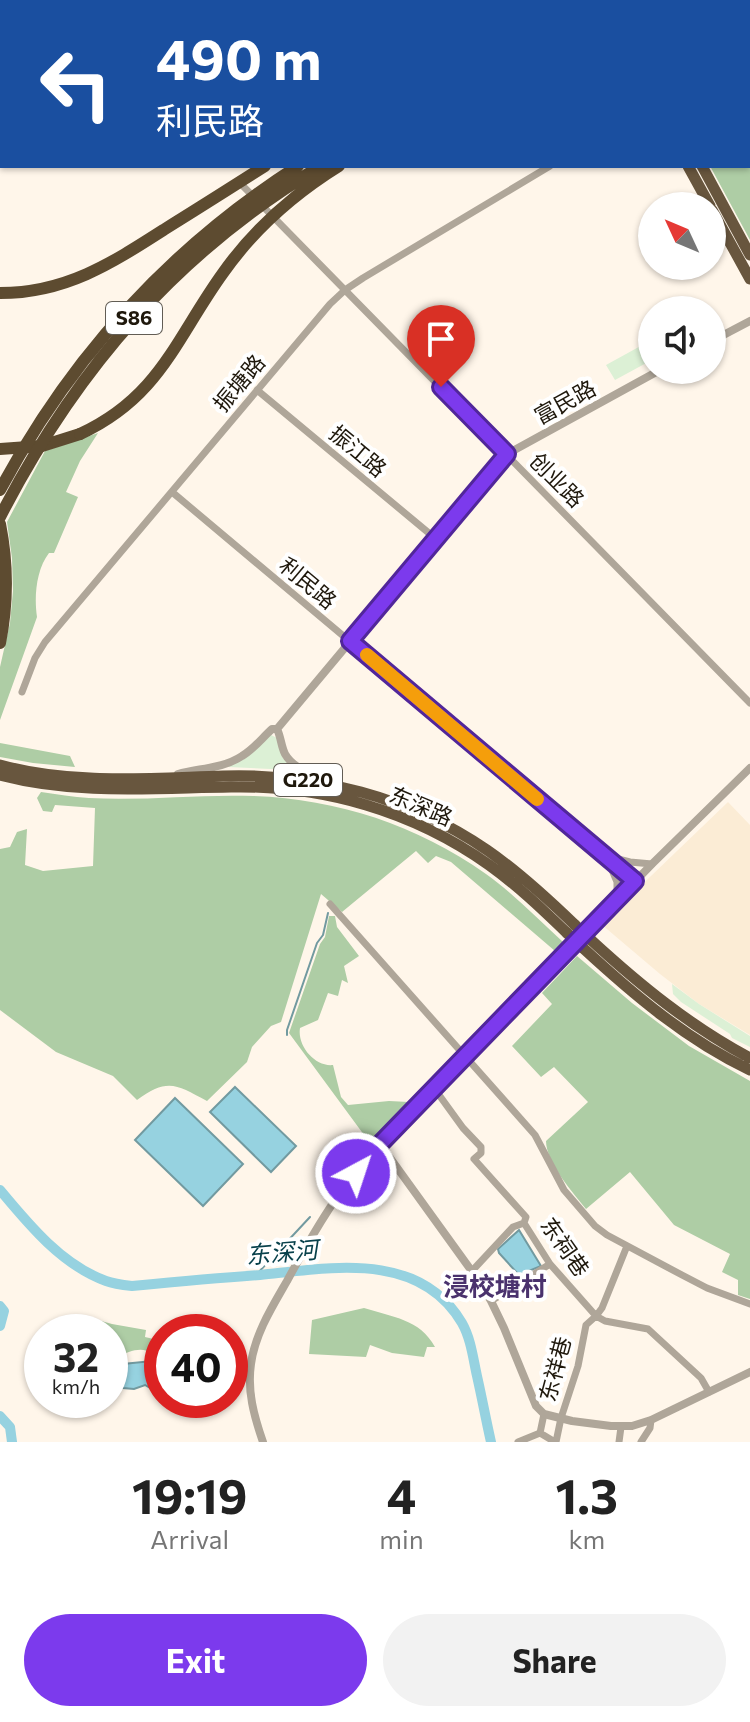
<!DOCTYPE html>
<meta charset="utf-8">
<style>
:root{--surface:#fff;--page:#f2f2f2;--text:#222;--muted:#767676;--accent:#7c3aed}
body{margin:0;font-family:Commissioner,"Noto Sans SC",sans-serif;background:var(--page);color:var(--text);height:100vh;display:flex;flex-direction:column;font-size:30px;white-space:nowrap}
*{box-sizing:border-box;margin:0}
p{font-size:26px;color:var(--muted)}
.icon{flex:none;width:44px;height:44px;fill:none;stroke:currentColor;stroke-width:2;stroke-linecap:round;stroke-linejoin:round}
.map{position:relative;height:1442px;overflow:hidden}
.details{display:flex;flex-direction:column;background:var(--surface);flex:1}
.details>*{flex:none}
.banner{position:absolute;left:0px;top:0px;width:750px;height:168px;box-shadow:0 2px 6px #0004;background:#1a4fa0;color:#fff;overflow:hidden}
.needle{width:52px;rotate:314deg}
.tools{position:absolute;left:638px;top:192px;display:grid;gap:16px}
.tools a{display:grid;place-items:center;width:88px;height:88px;border-radius:50%;background:var(--surface);box-shadow:0 2px 6px #0004;font-size:40px}
.speed{position:absolute;left:24px;top:1314px;display:flex;gap:16px;font-size:40px;font-weight:700;text-align:center}
.speed>*{display:grid;place-content:center;width:104px;height:104px;border-radius:50%;background:var(--surface);box-shadow:0 2px 6px #0004;line-height:1}
.speed small{font-size:20px;font-weight:400}
.speed .limit{border:12px solid #d22;background:#fff;color:#111}
.pin{position:absolute;display:grid;place-items:center;width:68px;height:68px;color:#fff;margin:-82px -34px;border-radius:50% 50% 50% 0;rotate:-45deg;box-shadow:0 0 8px #0007}
.pin .icon{rotate:45deg}
.me{position:absolute;width:88px;margin:-44px;rotate:40deg;stroke-linejoin:round;filter:drop-shadow(0 0 6px #0008)}
.turn{display:flex;align-items:center;gap:28px;height:168px;padding:0 24px;font-size:36px}
.turn .icon{width:104px;height:104px;stroke-width:2.5}
.turn b{display:block;font-size:56px;line-height:68px}
.eta{display:flex;justify-content:space-evenly;align-items:center;height:136px;text-align:center}
.eta b{font-size:48px;font-weight:700;line-height:56px}
.action{display:flex;gap:16px;margin-top:auto;padding:16px 24px}
.action a{flex:1;height:92px;border-radius:48px;background:var(--accent);color:#fff;font-size:32px;font-weight:700;line-height:92px;text-align:center}
.action a+a{background:var(--page);color:var(--text)}
.map>svg:first-child{display:block}
</style>
<div class="map">
<svg width="750" height="1442" viewBox="0 0 750 1442">
<rect width="100%" height="100%" fill="#fff6ea"/>
<path fill="#fbecd5" d="M166 0H561L560 2H166Z
M728 802 750 825V1035L699 1004 660 974 601 924Z"/>
<path fill="#dcf0d5" d="M646 343 652 356 649 358 650 361 615 380 606 365Z
M271 735 277 738 283 758 293 770 228 767Z
M672 984 699 1004 750 1036V1047L732 1038 730 1034 681 1002 673 994Z"/>
<path fill="#aecda5" d="M749 35H750V240L710 166H748Z
M98 433 80 461 66 492 78 497 54 553H49C36 570 34 597 37 617L0 720V667L10 623 13 591 12 558 7 522 45 451Z
M0 743 70 756 75 767 33 763 0 757Z
M41 792C57 794 73 797 89 798 144 801 199 794 253 796 337 799 417 825 486 874 514 894 538 919 563 942L555 951 451 862 436 856 428 863 416 851 342 912 321 894 281 1022 271 1026 252 1047 247 1062 207 1101C177 1085 168 1077 137 1100L113 1076 56 1052 0 1010V849L10 847 17 832 27 829 25 865 43 871 93 866 95 808 55 805 52 812 43 811 37 798Z
M329 916H335L337 927 359 956 344 966 348 983 342 980 338 996 328 993 318 1020 300 1028C297 1046 315 1067 333 1065L341 1097 348 1105 389 1101 409 1102 372 1139H367L289 1033 320 944 325 937Z
M577 956 632 1003 689 1046 750 1081V1299L738 1295V1280L722 1272 730 1254 674 1225 630 1172 586 1209C573 1193 546 1162 546 1141L588 1102 554 1067 541 1077 512 1046 552 1004 542 993Z
M364 1308C392 1317 420 1319 435 1347H427L424 1357 392 1353 370 1345 366 1357 309 1354 312 1320Z
M80 1315 112 1324 146 1330 145 1337 162 1341V1368C152 1344 136 1347 116 1358L110 1355V1332H85L75 1326Z"/>
<path fill="#96d2e0" stroke="#729aa0" stroke-width="2" d="M235 1087 296 1146 271 1172 210 1112Z
M175 1098 243 1164 203 1206 135 1140Z
M519 1230 541 1266 519 1275 499 1253 498 1249Z
M152 1361 156 1375 162 1380V1395L145 1385 134 1389 123 1388 116 1379 115 1368 121 1367 123 1364Z"/>
<g fill="none" stroke-linecap="round" stroke-linejoin="round">
<path stroke="#729aa0" stroke-width="2" d="M287 1035V1030L317 943 323 935 328 913
M256 1275 310 1217"/>
<path stroke="#96d2e0" stroke-width="10" d="M0 1190C29 1225 62 1265 106 1281 114 1284 123 1285 132 1286 174 1282 217 1278 260 1275 330 1268 419 1250 462 1323 471 1339 473 1358 477 1376 482 1398 486 1420 491 1442
M0 1306 4 1311 0 1326
M0 1416 10 1427 12 1442"/>
<path stroke="#afa699" stroke-width="7" d="M238 181 750 703
M257 390 436 539
M172 492 635 881
M22 692 35 658 45 642 330 304 345 290 363 278 550 166
M617 899V882L606 856 630 862 652 864
M330 904 535 1135 564 1190 595 1226 607 1235 682 1275 707 1288 750 1304
M434 1088 463 1128 481 1147V1153L474 1159 526 1217 524 1223 550 1264 596 1316 605 1321 648 1329 701 1378 709 1392
M472 1271 513 1227 524 1223
M491 1301 550 1264
M544 1414 540 1433 555 1442
M518 1442 540 1433
M556 1442 561 1418 578 1366 586 1325 596 1316 602 1308 627 1246
M619 1442 621 1427
M641 1442 650 1428 651 1420"/>
<path stroke="#afa699" stroke-width="8" d="M712 341 750 321
M277 729 507 454 660 370
M750 768 652 864 380 1144 476 1277 491 1301 504 1328 536 1406 544 1414 572 1421 611 1426H632L651 1420 750 1372
M178 774C199 768 222 769 242 756 254 749 262 738 272 729H277C281 737 281 746 285 754 296 773 318 772 334 785
M263 1442C254 1416 247 1391 251 1364 255 1334 272 1307 287 1281 313 1233 342 1183 380 1144"/>
<path stroke="#68563e" stroke-width="11" d="M598 0 599 2
M612 0 613 2
M688 166 710 206
M702 166 750 255
M712 210 750 279
M0 765C72 785 150 778 223 776 316 773 410 797 487 850 519 872 547 898 575 925
M0 775C75 795 153 788 231 787 323 785 413 811 489 865 517 885 542 909 567 933
M591 940C640 985 690 1026 750 1058
M583 948C634 995 687 1040 750 1070"/>
<path stroke="#5d4b30" stroke-width="12" d="M748 4H750
M748 22 750 21
M0 449 42 446 80 434
M0 524C8 564 8 603 0 643"/>
<path stroke="#68563e" stroke-width="11" d="M575 925 591 940
M567 933 583 948"/>
<path stroke="#5d4b30" stroke-width="12" d="M0 293C66 293 112 263 165 229 199 208 232 187 265 166
M80 434C160 397 176 338 223 273 254 229 294 194 339 166
M0 490C72 355 170 248 298 166
M0 517C76 369 177 252 321 166"/>
</g>
<g fill="none" stroke-linecap="round" stroke-linejoin="round">
<defs>
<path id="route" d="M356 1173 380 1144 635 881 350 641 507 454 441 387"/>
</defs>
<use href="#route" stroke="#51269a" stroke-width="20"/>
<use href="#route" stroke="#7c3aed" stroke-width="14"/>
<path stroke="#f59e0b" stroke-width="14" d="M367 655 537 799"/>
</g>
<g text-anchor="middle" stroke-width="8" stroke-linejoin="round" paint-order="stroke">
<g fill="#fff" stroke="#625d55" stroke-width="2">
<rect x="106" y="302" width="56" height="32" rx="6"/>
<rect x="274" y="764" width="68" height="32" rx="6"/>
</g>
<g font-size="20" font-weight="bold" fill="#1f180c">
<text x="134" y="325">S86</text>
<text x="308" y="787">G220</text>
</g>
<g font-size="22" fill="#1f180c" stroke="#fff">
<text transform="translate(239 383) rotate(-50)" y="8">振塘路</text>
<text transform="translate(565 402) rotate(-29)" y="8">富民路</text>
<text transform="translate(358 451) rotate(40)" y="8">振江路</text>
<text transform="translate(557 480) rotate(45)" y="8">创业路</text>
<text transform="translate(308 583) rotate(40)" y="8">利民路</text>
<text transform="translate(421 806) rotate(23)" y="8">东深路</text>
<text transform="translate(565 1247) rotate(55)" y="8">东祠巷</text>
<text transform="translate(555 1369) rotate(-75)" y="8">东祥巷</text>
</g>
<g font-size="24" font-style="italic" fill="#08414b" stroke="#fff">
<text transform="translate(282 1253) rotate(-5)" y="8">东深河</text>
</g>
<g font-size="26" font-weight="bold" fill="#4a326d" stroke="#fff">
<text x="495" y="1296">浸校塘村</text>
</g>
</g>
</svg>
<div class="tools">
<a><svg class="needle" viewBox="-14 -14 28 28"><path d="M0-13l5 13h-10z" fill="#e53935"/><path d="M0 13l5-13h-10z" fill="#767676"/></svg></a>
<a><svg class="icon" aria-label="sound" viewBox="0 0 24 24"><path d="M4 9h4l5-4v14l-5-4H4zM17 9q2 3 0 6"/></svg></a>
</div>
<div class="speed"><div>32<small>km/h</small></div><div class="limit">40</div></div>
<div class="pin" style="left:441px;top:387px;background:#d93025"><svg class="icon" aria-label="arrive" viewBox="0 0 24 24"><path d="M6 21V4h12l-3 4 3 4H6"/></svg></div>
<svg class="me" style="left:356px;top:1173px" viewBox="-20 -20 40 40"><circle r="17" fill="#7c3aed" stroke="#fff" stroke-width="3"/><path d="M0-11L8 9 0 5-8 9z" fill="#fff"/></svg>
<div class="banner">
<div class="turn"><svg class="icon" aria-label="left" viewBox="0 0 24 24"><path d="M17 20v-9H6M10 6l-5 5 5 5"/></svg><div><b>490 m</b>利民路</div></div>
</div>
</div>
<section class="details">
<div class="eta">
<div><b>19:19</b><p>Arrival</p></div>
<div><b>4</b><p>min</p></div>
<div><b>1.3</b><p>km</p></div>
</div>
<div class="action"><a>Exit</a><a>Share</a></div>
</section>
